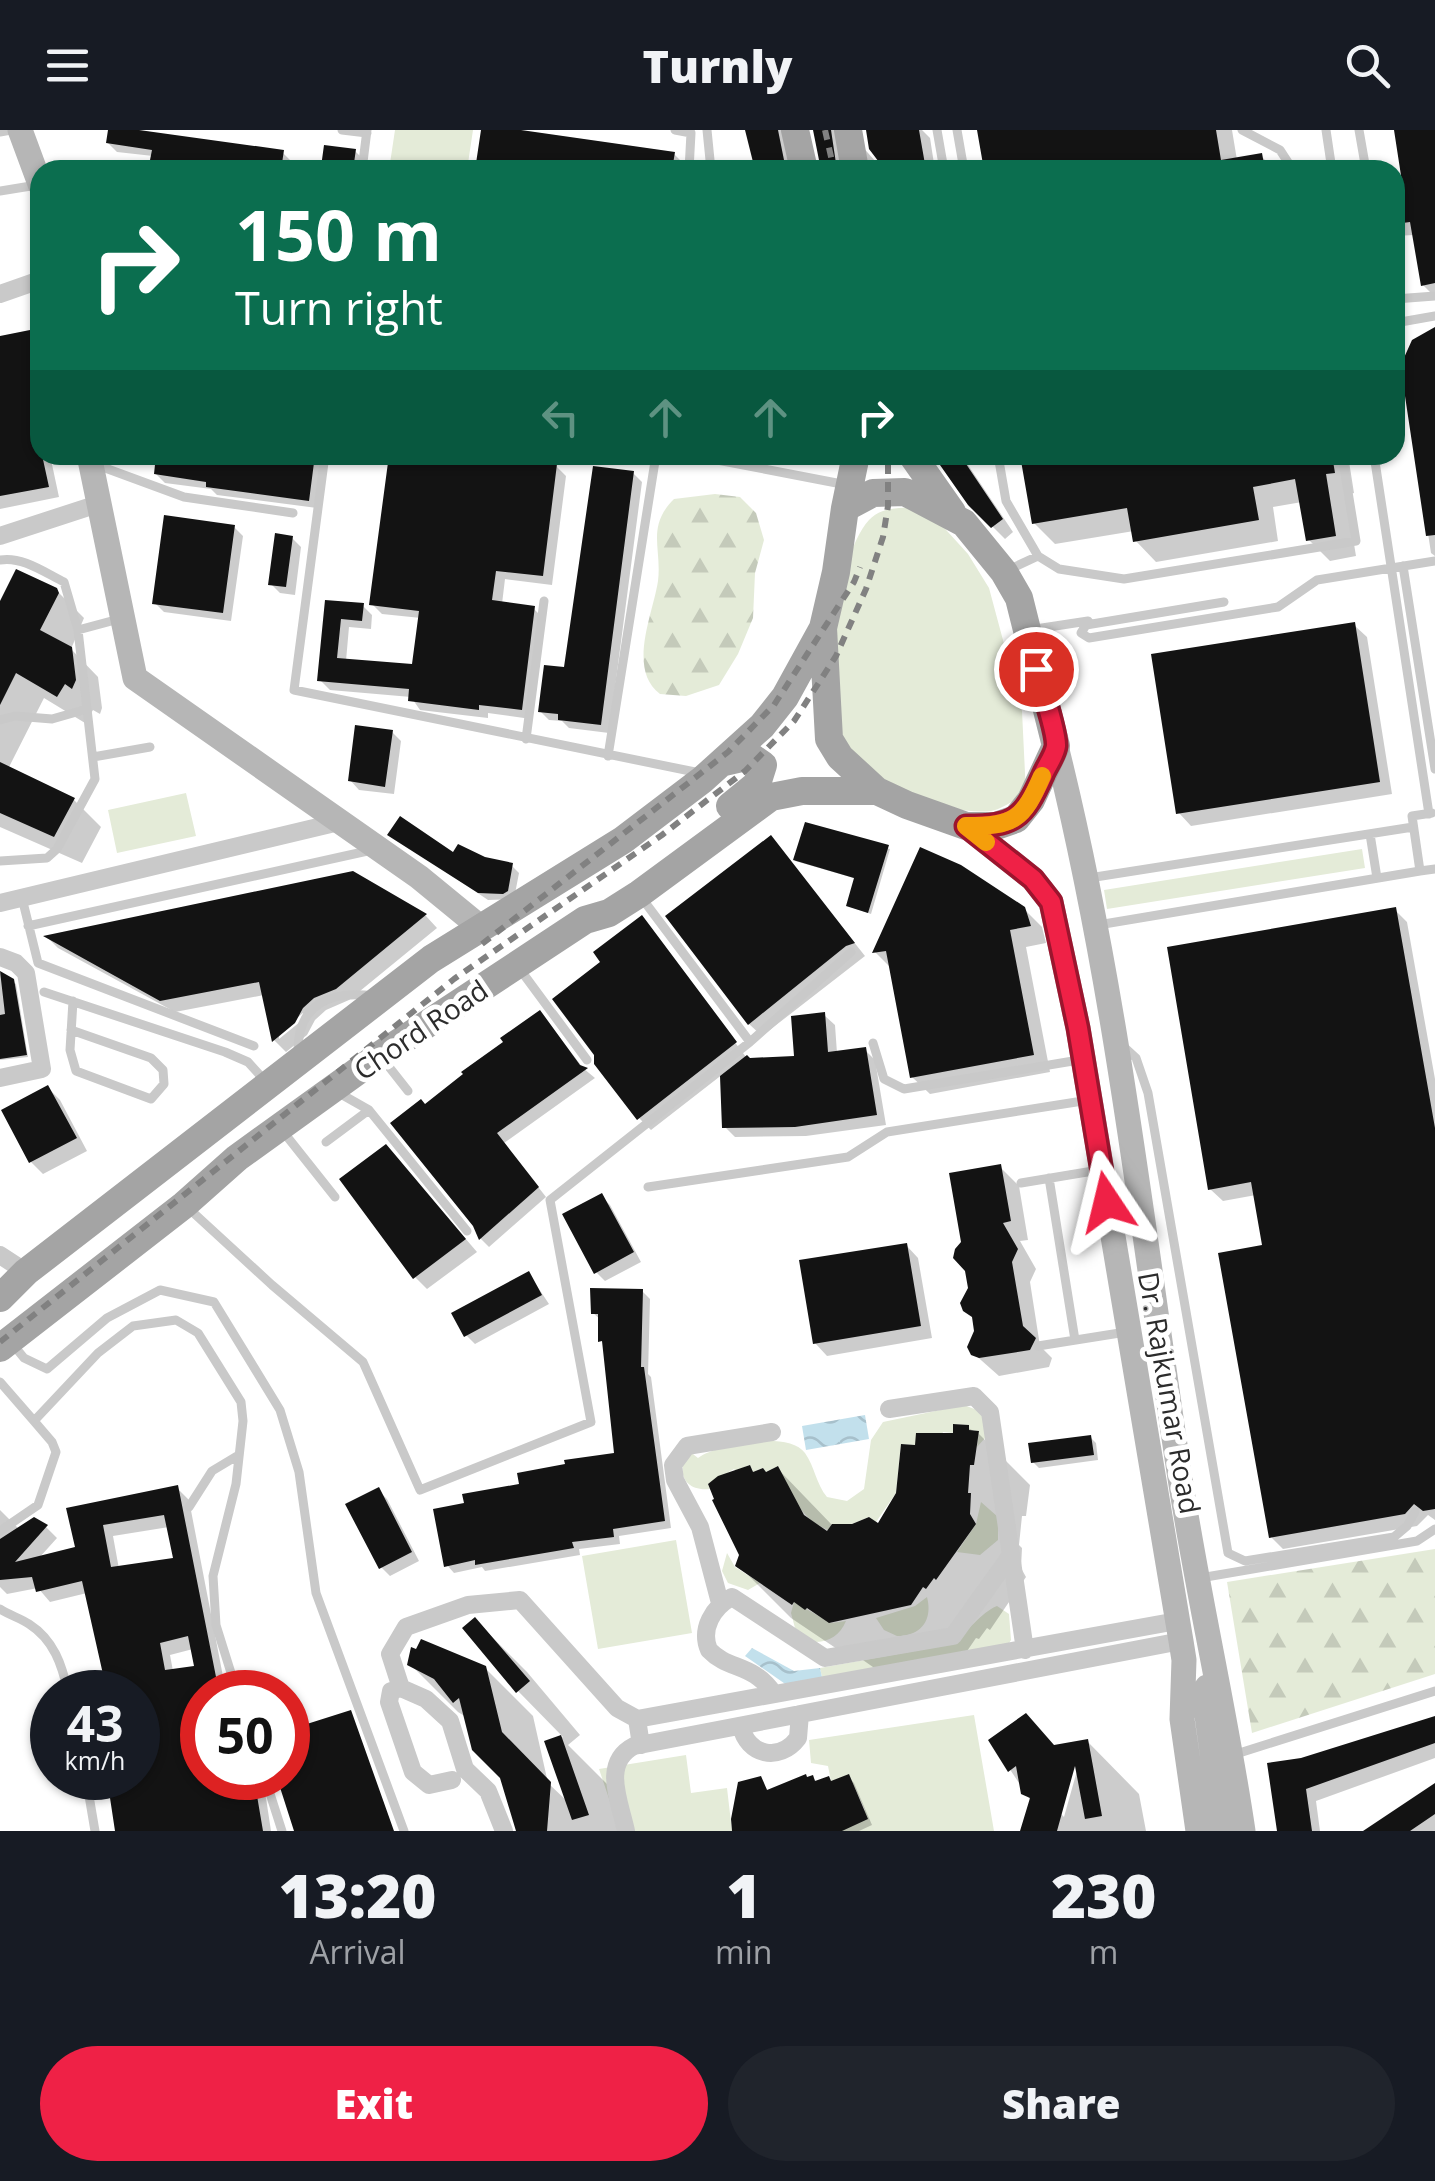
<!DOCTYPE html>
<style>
:root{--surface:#171b24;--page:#20242c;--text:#f1f3f6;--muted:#9ea1a6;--accent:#ef2146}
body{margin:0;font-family:"Open Sans",sans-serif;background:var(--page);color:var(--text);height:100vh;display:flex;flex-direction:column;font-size:38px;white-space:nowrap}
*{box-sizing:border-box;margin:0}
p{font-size:32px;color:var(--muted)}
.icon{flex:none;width:55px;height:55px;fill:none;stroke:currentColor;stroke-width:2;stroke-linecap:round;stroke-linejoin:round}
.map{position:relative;height:1701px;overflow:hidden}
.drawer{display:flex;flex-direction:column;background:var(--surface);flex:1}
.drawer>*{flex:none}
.guide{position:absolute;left:30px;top:30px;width:1375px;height:305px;border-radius:30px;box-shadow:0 2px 8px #0004;background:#0b6e4f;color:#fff;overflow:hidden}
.speed{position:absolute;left:30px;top:1540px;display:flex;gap:20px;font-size:50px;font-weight:700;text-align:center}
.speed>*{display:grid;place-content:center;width:130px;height:130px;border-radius:50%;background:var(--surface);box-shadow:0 2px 8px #0004;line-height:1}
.speed small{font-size:25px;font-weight:400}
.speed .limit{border:15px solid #d22;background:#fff;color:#111}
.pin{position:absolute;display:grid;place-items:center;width:85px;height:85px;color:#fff;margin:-42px;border:5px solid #fff;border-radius:50%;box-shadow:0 2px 10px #0007}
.me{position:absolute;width:110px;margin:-55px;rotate:350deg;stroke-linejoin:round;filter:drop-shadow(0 0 8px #0008)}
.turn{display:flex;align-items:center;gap:35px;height:210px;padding:0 40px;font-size:45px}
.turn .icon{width:130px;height:130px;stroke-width:2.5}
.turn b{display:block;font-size:70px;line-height:85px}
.lanes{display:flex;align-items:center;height:95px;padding:0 40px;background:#0003;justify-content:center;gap:50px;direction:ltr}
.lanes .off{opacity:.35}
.eta{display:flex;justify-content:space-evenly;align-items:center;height:170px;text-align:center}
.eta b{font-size:60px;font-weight:800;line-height:70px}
.button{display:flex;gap:20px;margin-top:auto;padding:20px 40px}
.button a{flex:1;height:115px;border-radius:60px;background:var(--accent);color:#fff;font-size:40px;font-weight:800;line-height:115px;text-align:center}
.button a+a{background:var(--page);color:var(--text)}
header{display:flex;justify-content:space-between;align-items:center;height:130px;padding:0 40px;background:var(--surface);font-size:45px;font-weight:800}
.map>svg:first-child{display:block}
</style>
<header><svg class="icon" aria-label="menu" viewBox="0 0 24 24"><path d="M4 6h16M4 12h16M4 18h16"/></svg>Turnly<svg class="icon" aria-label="search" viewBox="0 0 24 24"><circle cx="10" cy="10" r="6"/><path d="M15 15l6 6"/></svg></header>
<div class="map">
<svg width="1435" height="1701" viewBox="0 0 1435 1701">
<defs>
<pattern id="forest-firs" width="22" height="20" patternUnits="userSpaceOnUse" patternTransform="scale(2.5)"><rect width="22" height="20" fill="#e4ebd8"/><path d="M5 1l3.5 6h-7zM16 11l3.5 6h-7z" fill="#c4caba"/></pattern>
<pattern id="water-waves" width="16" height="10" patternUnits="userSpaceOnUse" patternTransform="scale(2.5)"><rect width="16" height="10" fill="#c2e0ec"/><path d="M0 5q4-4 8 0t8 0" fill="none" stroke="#a7c0cb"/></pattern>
</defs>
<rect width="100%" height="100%" fill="#fff"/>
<path fill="#e4ebd8" d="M395 0H473L467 40H389Z
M912 377 938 391 968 424 989 458 1022 581 1026 664C1015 669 1002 679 991 681 945 686 867 653 843 612 832 593 829 522 831 498 833 472 851 409 869 390 880 378 897 378 912 377Z
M186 663 196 706 117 723 108 680Z
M1362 719 1365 738 1107 779 1104 760Z
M964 1275 982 1282 986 1307 977 1317 979 1301 969 1300V1295L954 1294 953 1303 943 1302 942 1305 915 1315 901 1314 896 1363 876 1392 869 1387 852 1394H832L828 1400C799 1388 791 1363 778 1336L766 1342 763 1338 753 1342 749 1335 736 1341 734 1339 708 1354 710 1359C684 1362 675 1341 689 1321L698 1328C718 1314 788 1300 805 1323 815 1337 816 1354 827 1367L847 1371 864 1359 871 1310 883 1292Z
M981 1372 998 1387V1410L980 1425 957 1422 976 1394Z
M676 1410 692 1503 598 1519 582 1426Z
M727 1423 735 1437 760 1453 748 1460 728 1453 722 1441Z
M927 1467C933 1490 921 1506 897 1506L884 1500 876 1488 915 1476Z
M794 1472 831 1493 846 1491C840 1505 830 1512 814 1512L795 1498 791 1483Z
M997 1476 1009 1484 1011 1510 1008 1515 823 1552 820 1538 948 1515C967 1504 981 1482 997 1476Z
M974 1585 994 1701H842L865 1680 849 1645 831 1651 828 1636 811 1633 809 1610Z
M686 1625 691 1663 727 1658 732 1701H620L599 1639Z"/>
<path fill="url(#forest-firs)" d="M715 364 740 367 756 383 764 410 755 443 753 488 738 524 719 555 686 566 660 564C627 539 653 484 658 451 662 418 646 397 674 369Z
M1435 1419V1544L1252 1603 1227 1452Z"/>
<path fill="url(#water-waves)" d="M865 1285 869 1309 806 1320 802 1296Z
M752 1518 794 1541 820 1538 823 1552 791 1558 745 1526Z"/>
<path fill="#0003" fill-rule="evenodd" d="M110 0H137L283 23 292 32 290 40H151L153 26 117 22 108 13Z
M483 0 674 24 683 33 682 40H478Z
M748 0H798L795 40H757Z
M815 0H851L847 40H823Z
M867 0H922L930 8 935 40H886Z
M979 0H1232L1237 30 1261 26 1275 40H986Z
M1396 0H1435V167L1423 155 1414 105 1395 106V69L1407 67Z
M355 21 364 30 362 40H327L324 37Z
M1435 202V426L1431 423 1407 266Z
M29 203 40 214V325H50L59 367 0 379V209Z
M159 325H324L317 378 217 365 211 359 165 353 156 344Z
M392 325H473L556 336 566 346 552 455 505 449 502 474 534 479 544 489 531 589 488 583V588L420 580 411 567 330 560 320 550 327 472 362 475 372 485 371 499 349 497 346 531 414 537 421 488 382 484 372 474Z
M935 325H991L966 332 1013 402 1005 409 970 374Z
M1022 325H1348L1354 363 1346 365 1356 426 1330 431 1309 410 1302 372 1273 377 1278 411 1156 432 1135 410 1134 401 1055 414 1034 393Z
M633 343 642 352 609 603 569 598 562 591 549 590 540 581 567 540Z
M234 397 243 406 231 491 164 482 155 473Z
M292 408 301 417 295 465 280 463 271 454Z
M56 460 84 488 71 519 98 547 102 578 100 584 93 580 85 593 44 568 8 639 74 670 101 697 82 733 0 697V476Z
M1354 495 1367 507 1392 664 1191 696 1179 683Z
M392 602 401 611 394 664 359 660 350 650Z
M806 695 890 719 871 784 848 776 857 749 795 731Z
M390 704 454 726 511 735 519 743 514 769 488 770Z
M771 708 865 826 762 906 749 894Z
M353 743 426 786 437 798 349 870 326 880 315 890 307 905 286 922 274 910 264 865 175 882 58 818 48 808ZM303 883 306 887 279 909V903Z
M1024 779 1042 797 1046 813 1026 817 1050 942 930 964 912 947 892 839 875 822Z
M1395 780 1407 792 1435 949V1390L1428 1385 1417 1396 1283 1419 1271 1407 1265 1117 1256 1065 1223 1071 1210 1059Z
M642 789 749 931 797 929 824 885 835 895 837 923 865 920 875 930 886 995 806 1006 735 1007 725 997 723 944 651 1000 639 988 604 833Z
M0 843 16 854 28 927 0 930Z
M548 892 583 938 595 948 504 1013 546 1067 489 1117 481 1109 425 976 466 945Z
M48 958 60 970 87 1021 43 1044 31 1032Z
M398 1030 477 1122 427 1159 415 1147Z
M1000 1037 1019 1056 1028 1110 1020 1111 1036 1139 1030 1152 1040 1216 1052 1228 1049 1237 999 1246 973 1223 977 1201 971 1158Z
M601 1066 610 1075 641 1132 605 1151 596 1142Z
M906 1115 918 1128 932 1208 827 1226 815 1213Z
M529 1144 549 1174 475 1214 466 1205Z
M642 1161 650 1169 648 1244 651 1247 671 1398 619 1406 620 1414 579 1419 580 1425 485 1441 482 1437 454 1443 447 1435 467 1375 617 1325 605 1215 601 1210V1190L593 1183Z
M968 1298 978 1303 1030 1355 1026 1386H1022L1019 1415 1022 1418 1021 1438 1026 1447 990 1500 987 1498 979 1509 976 1508 963 1527 883 1544 860 1528 846 1525 791 1488 739 1436 749 1338 756 1344H767L778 1339 833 1396 879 1397 898 1364 918 1317Z
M1090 1307 1096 1313 1098 1330 1039 1338 1033 1332Z
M177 1358 189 1370 226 1562H202V1648H263L271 1701H118L109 1648H138V1562H110L87 1463 50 1472 38 1458 7 1464 0 1457V1380L19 1399 46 1397 57 1408 39 1428 78 1419 69 1380ZM169 1397 176 1430 119 1439 113 1406ZM193 1519 197 1538 173 1541 170 1525Z
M378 1360 387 1369 419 1431 390 1446 381 1437Z
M475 1490 527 1542 580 1605 568 1615 613 1660 627 1701H518L502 1647 466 1587 458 1582 410 1534 485 1538 533 1586 548 1653 569 1673 547 1612 563 1607 518 1561Z
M1435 1588V1628L1316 1671 1320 1701H1280L1301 1630Z
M991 1611 1056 1617 1087 1611 1139 1664 1146 1701H1023L1031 1671ZM1075 1628 1080 1630 1064 1687 1060 1683Z
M812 1647 818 1653H833L848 1647 854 1653 872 1695 859 1701H735L760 1649 769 1662Z
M1435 1656V1701H1368Z"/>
<path fill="#131313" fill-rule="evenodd" d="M108 0H139L284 20 281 40H148L152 20 106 13Z
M481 0H521L675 22 672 40H475Z
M745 0H778L786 40H755Z
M813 0H831L837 40H821Z
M866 0H919L926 40H885L869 19Z
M977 0H1216L1221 30 1262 23 1265 40H984Z
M1394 0H1435V153L1421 156 1410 92 1395 94V67L1404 65Z
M324 15 356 19 353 40 321 37Z
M1435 197V405L1426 406 1405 266 1403 230 1412 210Z
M30 200 40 251V278L32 279 49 357 0 366V206Z
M156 325H315L309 371 206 357V352L154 344Z
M389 325H485L557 334 543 446 496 441 492 470 535 476 522 580 479 575V580L408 571 409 559 317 551 325 470 364 473 362 491 341 489 337 528 412 534 419 481 369 475Z
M933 325H960L1003 389 991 398 968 375Z
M1020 325H1332L1335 343 1326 344 1336 406 1306 411 1295 349 1253 357 1259 390 1133 412 1127 378 1032 394Z
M593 336 634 341 601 595 558 590V584L538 582 544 535 564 537Z
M164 385 235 395 223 483 152 474Z
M275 403 293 406 286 457 268 455Z
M16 439 57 458 59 463 40 500 72 517 76 550 72 559 65 554 57 567 16 543 0 575V471Z
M1355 492 1380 652 1176 684 1151 524Z
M355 595 393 600 385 657 348 651Z
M0 632 75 668 54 707 0 683Z
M400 686 453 722 458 714 485 727 513 733 508 761 503 764 478 763 387 705Z
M805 692 889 715 868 783 846 776 854 748 793 730Z
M771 705 855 813 846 816 748 895 665 786Z
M920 717 961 735 1025 777 1031 796 1010 800 1034 925 910 948 886 821 872 823Z
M353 741 427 784 336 859 314 868 303 878 295 893 272 912 259 852 160 871 43 806Z
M1396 777 1435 998V1379L1423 1381 1414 1374 1405 1384 1269 1408 1218 1123 1262 1115 1251 1052 1208 1060 1167 817Z
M642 785 737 912 637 990 594 934V925L552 869 600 832 593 822Z
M0 841 14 849 27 925 0 929V885L5 884Z
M540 880 580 935 588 938 497 1003 539 1057 479 1110 473 1096 390 993 421 969 425 974 463 944 461 942 503 912 500 908Z
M825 882 828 922 866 917 877 985 795 997 722 998 720 946 747 925 750 928 794 926 791 886Z
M48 955 77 1008 29 1033 1 980Z
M386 1014 466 1109 413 1149 339 1049Z
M1001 1034 1011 1091 1003 1093 1018 1119 1012 1132 1023 1196 1036 1208 1030 1220 979 1228 971 1225 967 1217 974 1201 972 1187 963 1181 960 1173 968 1158 965 1141 953 1128 955 1119 961 1112 949 1043Z
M602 1063 634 1122 594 1144 562 1084Z
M907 1113 921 1196 813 1214 799 1130Z
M529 1141 542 1165 464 1207 451 1183Z
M590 1158 643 1159 641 1237H644L665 1391 613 1399 614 1407 572 1412 574 1418 475 1435V1430L444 1437 433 1379 464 1373 462 1364 519 1354 517 1343 565 1334 564 1330 614 1323 602 1211 598 1212V1184H591Z
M953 1294 969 1295V1300L979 1301 974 1335H970L968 1363H971L970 1384 976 1394 936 1450 934 1448 926 1459 923 1457 911 1475 829 1493 807 1478 805 1480 794 1472 792 1475 735 1436 739 1425 712 1370 714 1369 708 1354 718 1346 750 1335 753 1342 763 1338 766 1342 778 1336 804 1385 827 1401 832 1394H852L869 1387 878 1393 896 1363 901 1314 915 1315 916 1303H953Z
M1091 1305 1094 1325 1031 1333 1028 1313Z
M178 1355 219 1562H202V1648H254L263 1701H115L107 1648H138V1562H107L82 1451 36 1462 32 1447 0 1450V1409L34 1387 48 1395 15 1432 75 1417 66 1378ZM164 1385 173 1428 111 1437 103 1395ZM188 1506 194 1536 165 1540 160 1513Z
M379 1357 412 1422 379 1439 345 1374Z
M475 1487 530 1551 516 1563 462 1498Z
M421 1509 486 1536 502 1602 551 1652 547 1701H516L500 1648 472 1620 459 1568 453 1573 434 1549 407 1535 411 1517 416 1519Z
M351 1580 394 1701H294L277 1648H288V1600Z
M1026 1583 1054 1615 1088 1609 1102 1686 1085 1689 1075 1636 1057 1701H1020L1030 1668 1021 1664 1016 1636 1008 1642 988 1610Z
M1435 1586V1613L1306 1659 1312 1701H1277L1267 1633 1301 1628Z
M561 1605 589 1685 572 1690 544 1611Z
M806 1644 807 1647 813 1645 815 1651 829 1646 831 1651 849 1644 868 1689 842 1701H732L731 1689 738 1652 761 1646 767 1660Z
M1435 1653V1684L1410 1701H1363Z"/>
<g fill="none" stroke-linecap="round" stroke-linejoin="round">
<path stroke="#c9c9c9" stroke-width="9" d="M342 0 367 3
M675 0 691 3 689 40
M707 0 711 40
M937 0 944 40
M957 0 964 40
M1242 0 1280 20 1293 40
M1326 0 1332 40
M1359 0 1366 40
M0 2 11 0
M862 23 877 40
M362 40 367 0
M0 61 37 55
M1395 169 1435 166
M1395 193 1435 186
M325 325 294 560 700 643
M691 325 847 355
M998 325 1006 371 1038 426 1059 439 1124 449 1356 411 1342 325
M1374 325 1429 684
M97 335 184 367 293 383
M0 430C22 426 44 442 64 452L78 500 95 649 57 719 47 728 0 731
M1403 436 1435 639
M1006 441 1038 426
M1224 472 1086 495 1081 503 1089 508 1278 477 1317 450 1435 431
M78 500 119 489
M1029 500 1088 491
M0 590 15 586 52 589 87 579
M526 609 544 471
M608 626 656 325
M93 627 150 617
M1432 683 1412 686 1420 741 1435 739
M1370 704 1377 748
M1089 748 1413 697
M641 767 750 912 851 822
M22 768 38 833 254 916
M1098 795 1420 741
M28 796 372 720
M519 838 587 930
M44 862 225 922 248 932 266 952
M71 900 151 928 163 940 164 954 151 969 76 941 70 920 73 871
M873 913 884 949 904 959 1079 930
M1123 916 1136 928 1148 963 1228 1423 1245 1431 1394 1407 1407 1396 1415 1382
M298 923C297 874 330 860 374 866
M382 928 408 961
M339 963 369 980 467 1101
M281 999 335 1067
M326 1012 369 980
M1049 1048 1075 1210
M1021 1053 1099 1040
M648 1057 848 1027 887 1002 1089 970
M186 1076 272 1155 363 1232 420 1360 591 1292 550 1070 750 912
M11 1212 24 1228 47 1239 107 1188 160 1160 214 1172 280 1280 299 1342 316 1463 404 1701
M1038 1216 1126 1202
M0 1252 34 1291 98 1223 133 1196 176 1190 198 1203 241 1272 243 1291 236 1354 213 1446 216 1495 237 1562
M189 1377 212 1341 237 1326
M0 1401 38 1375 56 1322 52 1312 34 1291
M1200 1448 1417 1411 1435 1399
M0 1479C9 1485 20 1488 29 1494 54 1510 62 1535 68 1562
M1233 1625 1435 1561
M86 1648 95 1701
M265 1648 282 1701"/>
<path stroke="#c9c9c9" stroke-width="18" d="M0 164 40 150
M0 406 98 374
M0 773 339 692
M0 827 16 833 26 843 42 939 0 948
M0 1125 26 1142
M889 1279 974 1266 990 1282 1025 1520
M720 1473 700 1397 675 1350 673 1335 687 1316 772 1302
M401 1558 391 1561 389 1572 413 1642 429 1655 452 1650
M774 1564C752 1532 729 1541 709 1520 700 1499 713 1477 732 1467L825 1528 953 1506 1011 1425
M637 1589 1177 1491
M741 1596C747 1625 779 1633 798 1608L800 1584
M504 1701 488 1661 465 1639 450 1591 426 1569 401 1558 390 1524 406 1497 468 1475 520 1470 617 1578 637 1589 641 1615
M626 1701C620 1672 601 1633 634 1616L1181 1511"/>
<path stroke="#b6b6b6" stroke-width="25" d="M20 0 40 54
M89 325 135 548 419 747 480 797
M1056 616C1115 852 1142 1095 1178 1335 1196 1458 1225 1578 1243 1701
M966 696 1033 749 1051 772 1078 898 1181 1511 1184 1530 1182 1589 1198 1701
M1207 1557V1586L1223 1701"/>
<path stroke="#a4a4a4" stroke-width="28" d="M795 0 804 40
M848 0 855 40
M912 325 952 382
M845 378 873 363 905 362 964 393 1004 442 1019 468 1056 616 1031 670 1016 689 996 696H966L907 675 877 661 840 627 829 609 823 498 836 442 845 378 856 325
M724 632 750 626 763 635 757 654 730 676
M0 1168 26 1142 431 829 623 710 702 650 762 596 785 567 823 498
M0 1218 184 1075 237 1028 380 925 585 790 609 783 639 764 771 667 802 661H877"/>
<path stroke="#818181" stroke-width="6" stroke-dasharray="10 8" stroke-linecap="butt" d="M825 0 834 40
M482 814 728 622 774 575 854 452 860 437
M0 1212 454 849 662 705 745 641 794 591 836 526 866 459 883 407 888 376V325"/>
</g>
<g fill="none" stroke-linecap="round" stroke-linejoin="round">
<defs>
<path id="route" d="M1036 539C1041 555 1057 602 1056 616 1055 625 1046 637 1043 645 1023 689 1015 696 966 696L1033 749 1051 772 1078 898 1107 1072"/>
</defs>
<use href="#route" stroke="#9b152e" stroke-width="25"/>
<use href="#route" stroke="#ef2146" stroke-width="18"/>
<path stroke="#f59e0b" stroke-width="18" d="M986 712 966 696C1014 696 1023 690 1042 646"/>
</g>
<g text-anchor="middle" stroke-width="10" stroke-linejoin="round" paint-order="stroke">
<g font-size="28" fill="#2c2c2c" stroke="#fff">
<text transform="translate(421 900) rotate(-34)" y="10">Chord Road</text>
<text transform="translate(1169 1263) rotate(80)" y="10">Dr. Rajkumar Road</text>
</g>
</g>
</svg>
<div class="speed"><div>43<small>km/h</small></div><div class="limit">50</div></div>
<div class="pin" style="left:1036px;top:539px;background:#d93025"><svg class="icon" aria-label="arrive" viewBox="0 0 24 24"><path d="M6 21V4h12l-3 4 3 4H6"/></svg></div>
<svg class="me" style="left:1107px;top:1072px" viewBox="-20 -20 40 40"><path d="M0-17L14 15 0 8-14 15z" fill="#ef2146" stroke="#fff" stroke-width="4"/></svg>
<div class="guide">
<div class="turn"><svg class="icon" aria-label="right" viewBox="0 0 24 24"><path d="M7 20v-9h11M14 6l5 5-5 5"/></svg><div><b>150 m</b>Turn right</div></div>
<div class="lanes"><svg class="icon off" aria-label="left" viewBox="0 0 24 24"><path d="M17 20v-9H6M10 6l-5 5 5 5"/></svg><svg class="icon off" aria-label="ahead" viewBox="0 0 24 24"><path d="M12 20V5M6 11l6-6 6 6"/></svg><svg class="icon off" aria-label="ahead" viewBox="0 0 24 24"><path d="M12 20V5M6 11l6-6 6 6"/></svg><svg class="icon" aria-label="right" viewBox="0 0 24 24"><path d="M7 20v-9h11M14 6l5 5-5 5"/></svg></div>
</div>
</div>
<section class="drawer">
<div class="eta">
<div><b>13:20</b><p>Arrival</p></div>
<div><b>1</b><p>min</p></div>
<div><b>230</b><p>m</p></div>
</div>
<div class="button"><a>Exit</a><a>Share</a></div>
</section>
